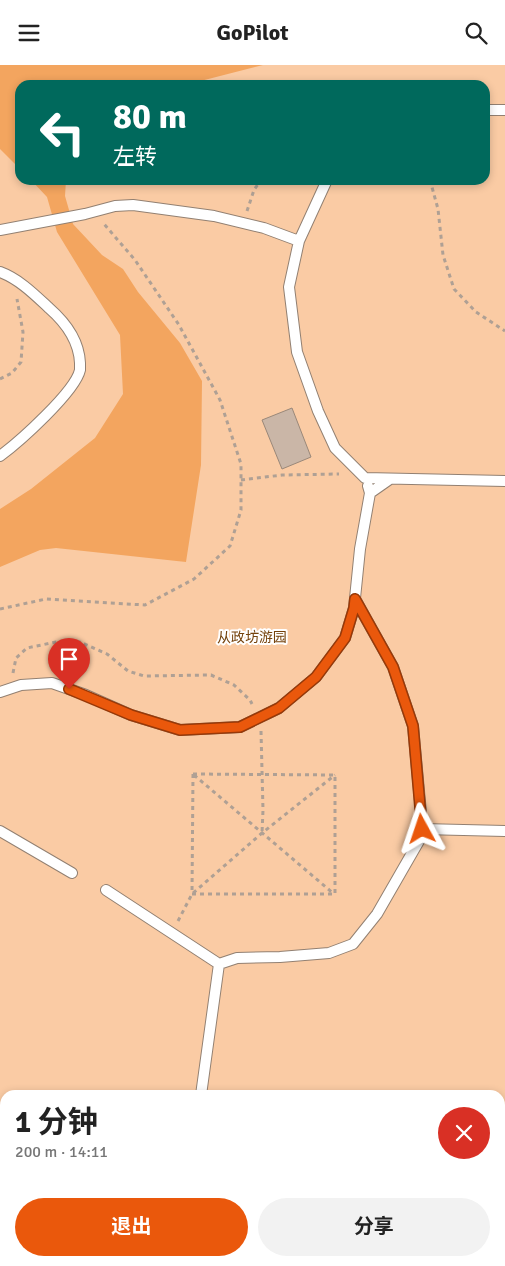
<!DOCTYPE html>
<html lang="zh">
<meta charset="utf-8">
<style>
:root{--surface:#fff;--page:#f2f2f2;--text:#222;--muted:#767676;--accent:#ea580c}
body{margin:0;font-family:Signika,"Noto Sans SC",sans-serif;background:var(--page);color:var(--text);height:100vh;display:flex;flex-direction:column;font-size:19px;white-space:nowrap}
*{box-sizing:border-box;margin:0}
p{font-size:16px;color:var(--muted)}
.icon{flex:none;width:28px;height:28px;fill:none;stroke:currentColor;stroke-width:2;stroke-linecap:round;stroke-linejoin:round}
.map{position:relative;flex:1;overflow:hidden}
.drawer{position:absolute;left:0px;top:1025px;width:505px;height:176px;display:flex;flex-direction:column;background:var(--surface);border-radius:15px 15px 0 0;box-shadow:0 2px 8px #0003}
.drawer>*{flex:none}
.hud{position:absolute;left:15px;top:15px;width:475px;height:105px;border-radius:15px;box-shadow:0 2px 8px #0003;background:#00695c;color:#fff;overflow:hidden}
.pin{position:absolute;display:grid;place-items:center;width:42px;height:42px;color:#fff;margin:-51px -21px;border-radius:50% 50% 50% 0;rotate:-45deg;box-shadow:0 0 5px #0007}
.pin .icon{rotate:45deg}
.me{position:absolute;width:55px;margin:-28px;rotate:355deg;stroke-linejoin:round;filter:drop-shadow(0 0 4px #0008)}
.turn{display:flex;align-items:center;gap:18px;height:105px;padding:0 15px;font-size:22px}
.turn .icon{width:65px;height:65px;stroke-width:2.5}
.turn b{display:block;font-size:35px;line-height:42px}
.round{display:grid;place-items:center;flex:none;width:52px;height:52px;border-radius:26px;background:var(--page)}
.overview{display:flex;align-items:center;justify-content:space-between;height:85px;padding:0 15px}
h1{font-size:30px;font-weight:700;line-height:38px}
.cta{display:flex;gap:10px;margin-top:auto;padding:10px 15px}
.cta a{flex:1;height:58px;border-radius:30px;background:var(--accent);color:#fff;font-size:20px;font-weight:700;line-height:58px;text-align:center}
.cta a+a{background:var(--page);color:var(--text)}
header{display:flex;justify-content:space-between;align-items:center;height:65px;padding:0 15px;background:var(--surface);font-size:22px;font-weight:700}
.map>svg:first-child{display:block}
</style>
<header><svg class="icon" aria-label="menu" viewBox="0 0 24 24"><path d="M4 6h16M4 12h16M4 18h16"/></svg>GoPilot<svg class="icon" aria-label="search" viewBox="0 0 24 24"><circle cx="10" cy="10" r="6"/><path d="M15 15l6 6"/></svg></header>
<div class="map">
<svg width="505" height="1201" viewBox="0 0 505 1201">
<rect width="100%" height="100%" fill="#fce8d8"/>
<path fill="#facba4" fill-rule="evenodd" d="M0 0H505V1201H0ZM20 20H485V115H20ZM5 1030H500V1196H5Z"/>
<path fill="#f3a55f" d="M0 0H263L185 20H20V104L0 84Z
M31 115H66L65 131 73 159 102 190 123 204 138 227 180 278 202 316 201 400 186 497 56 483 40 485 0 502V444L31 424 95 373 123 329 120 270 57 167 47 132Z"/>
<path fill="#cab6a7" stroke="#9a8879" d="M292 343 311 392 282 404 262 355Z"/>
<g fill="none" stroke-linecap="round" stroke-linejoin="round">
<defs>
<path id="service" d="M485 45H505
M327 115 299 176 289 222 297 287 318 346 335 383 365 413 505 416
M0 165 85 149 115 141 133 140 214 151 264 163 299 176
M0 207C19 214 34 229 49 243 65 257 79 275 80 298 80 298 80 304 80 305 75 327 19 377 0 391
M368 421 370 428 390 414
M0 627 21 620 52 618 86 630 131 650 180 665 240 662 279 643 316 612 345 573 354 543 360 484 370 428
M422 764 505 766
M0 766 72 808
M106 825 219 899 201 1030
M219 899 237 893 280 892 329 888 353 879 377 849 423 769 413 661 393 602 355 534
M500 1051H505
M0 1059H5"/>
</defs>
<use href="#service" stroke="#928072" stroke-width="12"/>
<path stroke="#afa094" stroke-width="3" stroke-dasharray="4 4" stroke-linecap="butt" d="M430 115 438 144 443 190 454 224 476 247 505 266
M247 146 254 125 261 115
M0 314 12 308 21 297 23 267 17 234
M241 415 282 410 339 409
M0 544 46 534 145 540 194 514 230 481 241 445V399L220 335 179 260 135 195 104 159
M13 608 16 593 27 583 56 577H80L107 589 128 606 144 611 211 610 234 620 250 635 252 639
M261 666 263 745 262 768
M193 709 335 710V829H192Z
M194 710 334 829
M178 856 192 829 262 768 335 710"/>
<use href="#service" stroke="#fff" stroke-width="10"/>
</g>
<g fill="none" stroke-linecap="round" stroke-linejoin="round">
<defs>
<path id="route" d="M69 624 131 650 180 665 240 662 279 643 316 612 345 573 354 543 355 534 393 602 413 661 422 764"/>
</defs>
<use href="#route" stroke="#983908" stroke-width="12"/>
<use href="#route" stroke="#ea580c" stroke-width="9"/>
</g>
<g text-anchor="middle" stroke-width="4" stroke-linejoin="round" paint-order="stroke">
<g font-size="14" fill="#75430d" stroke="#fff">
<text x="252" y="577">从政坊游园</text>
</g>
</g>
</svg>
<div class="pin" style="left:69px;top:624px;background:#d93025"><svg class="icon" aria-label="arrive" viewBox="0 0 24 24"><path d="M6 21V4h12l-3 4 3 4H6"/></svg></div>
<svg class="me" style="left:422px;top:764px" viewBox="-20 -20 40 40"><path d="M0-17L14 15 0 8-14 15z" fill="#ea580c" stroke="#fff" stroke-width="4"/></svg>
<div class="hud">
<div class="turn"><svg class="icon" aria-label="left" viewBox="0 0 24 24"><path d="M17 20v-9H6M10 6l-5 5 5 5"/></svg><div><b>80 m</b>左转</div></div>
</div>
<section class="drawer">
<div class="overview"><div><h1>1 分钟</h1><p>200 m · 14:11</p></div><a class="round" style="background:#d93025;color:#fff"><svg class="icon" aria-label="close" viewBox="0 0 24 24"><path d="M6 6l12 12M18 6L6 18"/></svg></a></div>
<div class="cta"><a>退出</a><a>分享</a></div>
</section>
</div>
